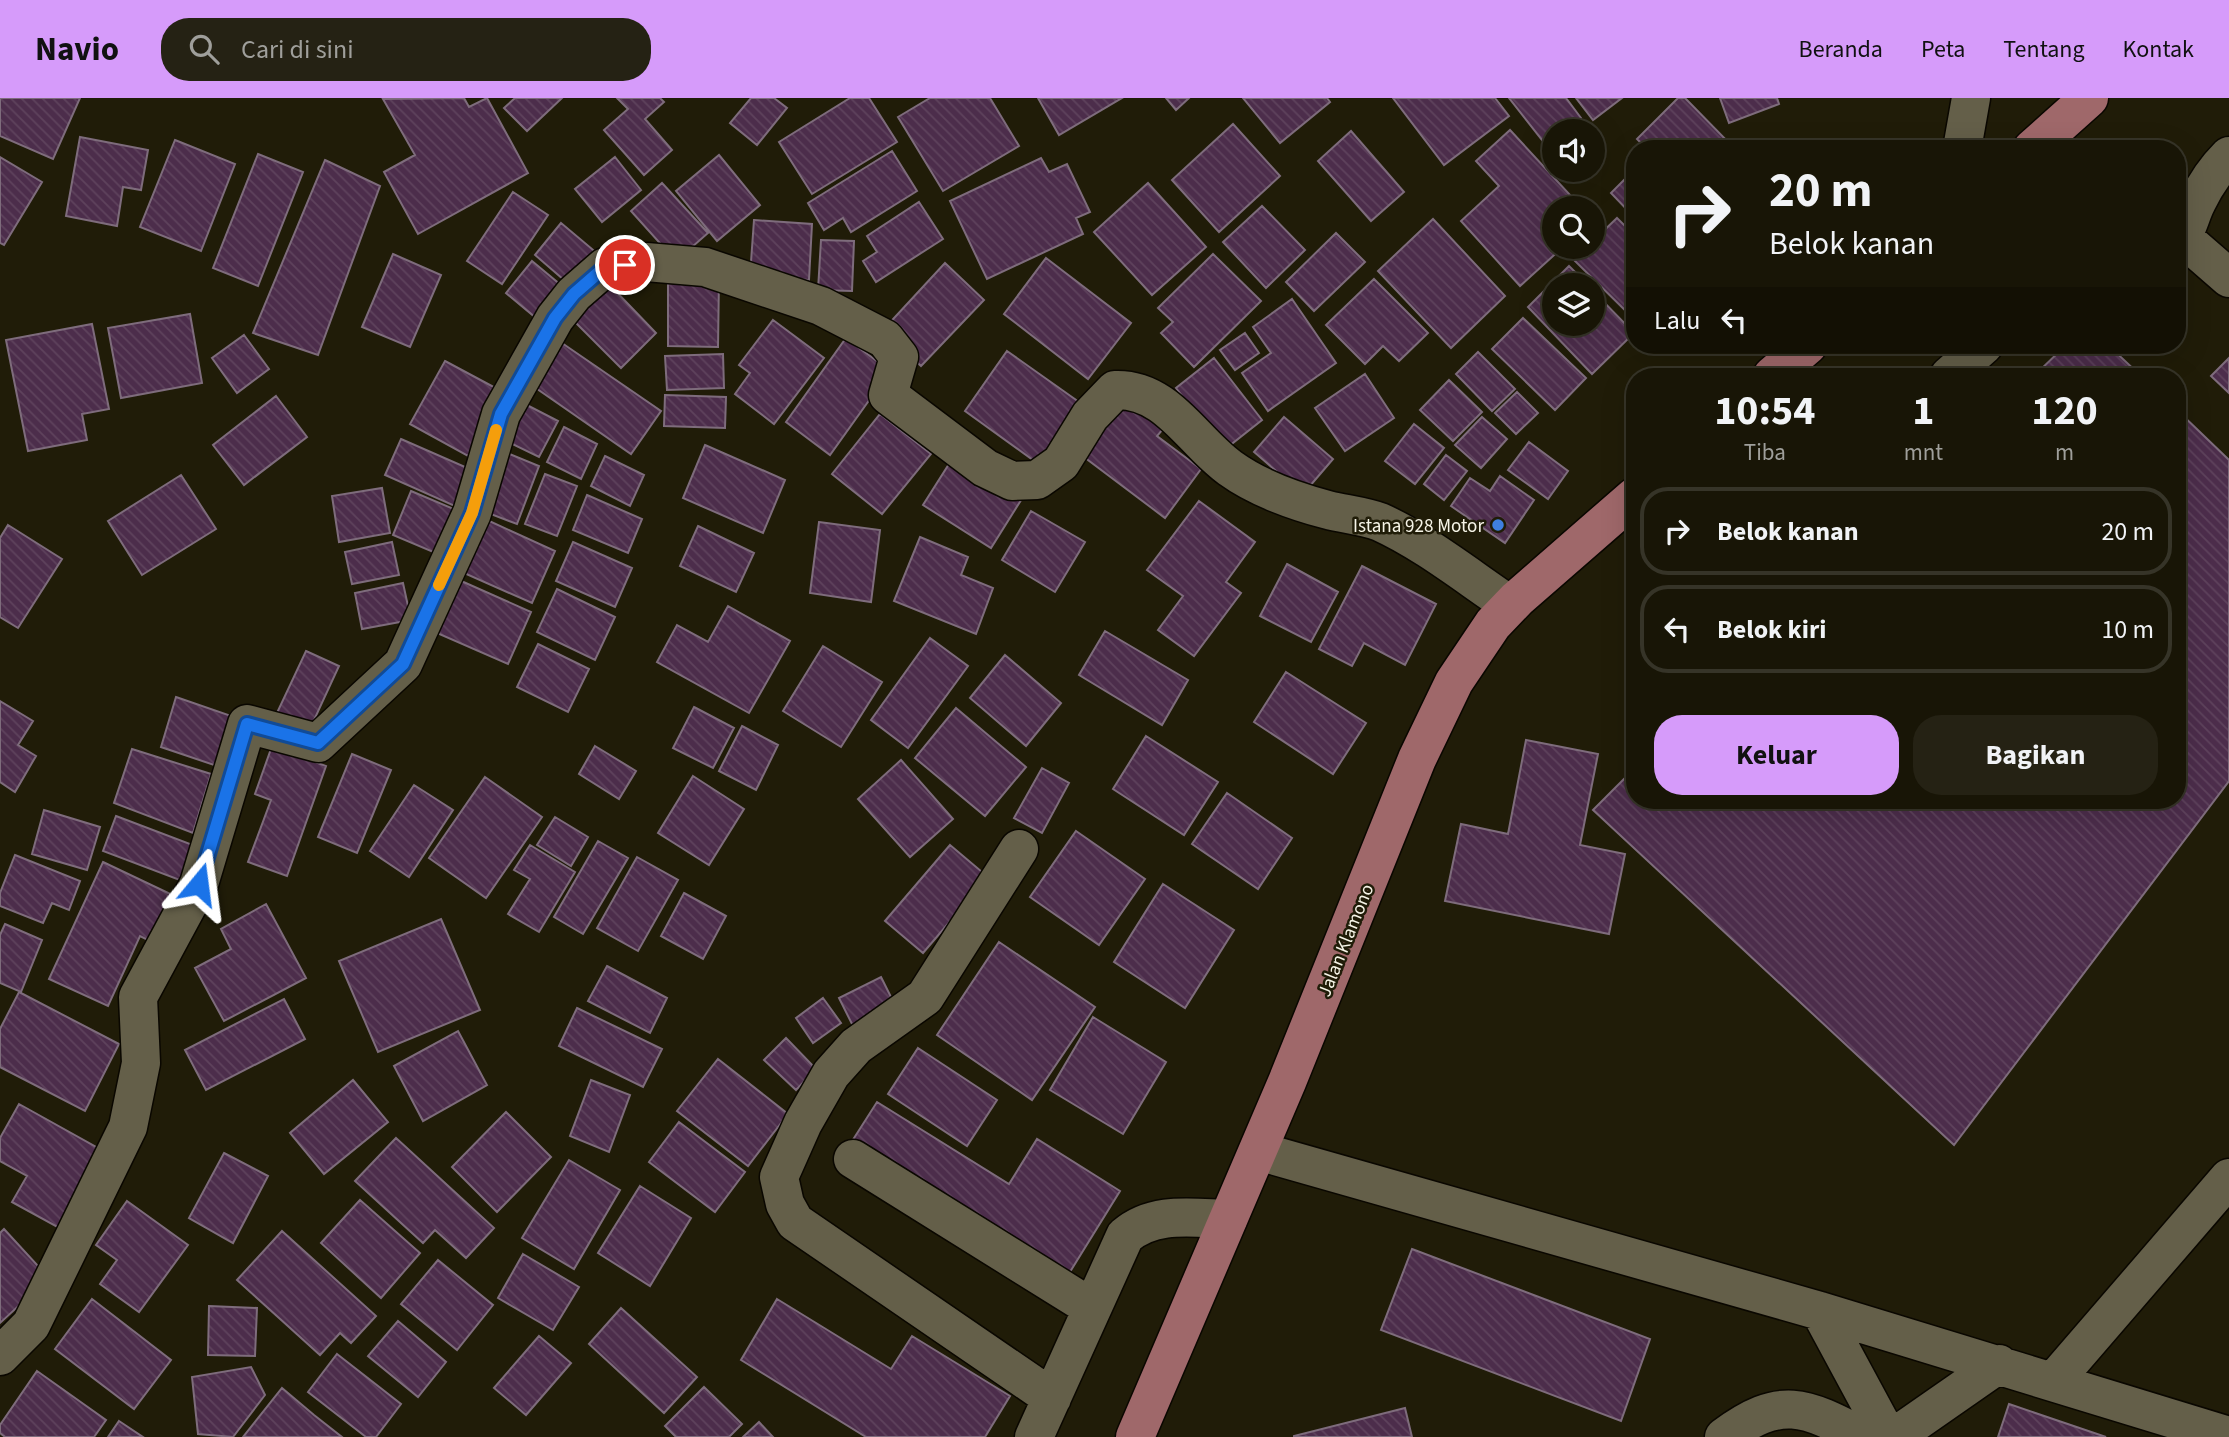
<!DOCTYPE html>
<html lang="id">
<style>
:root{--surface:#181506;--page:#252214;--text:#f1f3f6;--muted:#9f9f9b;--line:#363428;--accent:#d69bfa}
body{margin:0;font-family:"Source Sans 3",sans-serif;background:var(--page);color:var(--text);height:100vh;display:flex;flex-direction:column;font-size:26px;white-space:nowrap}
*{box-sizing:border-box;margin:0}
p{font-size:23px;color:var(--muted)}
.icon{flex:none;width:38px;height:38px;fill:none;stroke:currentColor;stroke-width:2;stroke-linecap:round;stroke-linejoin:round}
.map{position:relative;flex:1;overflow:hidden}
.sheet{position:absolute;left:1626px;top:270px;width:560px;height:441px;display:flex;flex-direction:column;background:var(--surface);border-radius:28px;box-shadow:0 7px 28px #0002,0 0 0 2px var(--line)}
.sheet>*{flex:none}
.hud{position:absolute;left:1626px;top:42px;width:560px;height:214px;border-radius:28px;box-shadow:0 7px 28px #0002,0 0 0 2px var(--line);background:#181506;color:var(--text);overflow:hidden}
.buttons{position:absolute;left:1542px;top:21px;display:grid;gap:14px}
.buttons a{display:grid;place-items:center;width:63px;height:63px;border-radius:50%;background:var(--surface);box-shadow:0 7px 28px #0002,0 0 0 2px var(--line);font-size:35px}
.pin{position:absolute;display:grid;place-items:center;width:60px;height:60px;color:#fff;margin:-30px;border:4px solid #fff;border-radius:50%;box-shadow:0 2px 7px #0007}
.me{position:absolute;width:77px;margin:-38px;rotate:16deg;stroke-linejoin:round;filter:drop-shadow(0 0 5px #0008)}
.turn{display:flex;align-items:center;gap:24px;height:147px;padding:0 28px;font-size:32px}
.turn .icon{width:91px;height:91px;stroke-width:2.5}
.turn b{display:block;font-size:49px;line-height:60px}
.then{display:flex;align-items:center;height:66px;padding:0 28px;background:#0003;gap:14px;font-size:26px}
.eta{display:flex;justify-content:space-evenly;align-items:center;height:119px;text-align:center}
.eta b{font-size:42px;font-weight:700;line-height:49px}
.primary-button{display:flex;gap:14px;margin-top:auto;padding:14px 28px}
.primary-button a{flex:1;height:80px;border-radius:28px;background:var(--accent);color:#111;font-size:28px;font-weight:700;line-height:80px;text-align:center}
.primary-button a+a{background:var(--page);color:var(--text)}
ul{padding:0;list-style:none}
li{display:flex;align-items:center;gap:21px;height:88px;margin:0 14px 10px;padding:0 14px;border:4px solid var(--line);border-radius:28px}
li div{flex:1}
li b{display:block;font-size:26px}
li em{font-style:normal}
header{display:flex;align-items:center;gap:42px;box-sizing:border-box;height:98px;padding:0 35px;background:var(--accent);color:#111}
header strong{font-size:33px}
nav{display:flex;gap:38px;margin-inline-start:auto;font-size:24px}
.search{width:490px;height:63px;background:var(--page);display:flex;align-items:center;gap:18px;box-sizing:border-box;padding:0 24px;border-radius:28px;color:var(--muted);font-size:26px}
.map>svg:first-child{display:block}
</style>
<header>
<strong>Navio</strong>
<div class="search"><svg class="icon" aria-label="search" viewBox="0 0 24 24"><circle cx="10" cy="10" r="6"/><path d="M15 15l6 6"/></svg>Cari di sini</div>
<nav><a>Beranda</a><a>Peta</a><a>Tentang</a><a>Kontak</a></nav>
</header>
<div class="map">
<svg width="2229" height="1339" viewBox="0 0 2229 1339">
<defs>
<pattern id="building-back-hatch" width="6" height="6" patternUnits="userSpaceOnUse" patternTransform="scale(1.75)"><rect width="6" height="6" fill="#4c2d4b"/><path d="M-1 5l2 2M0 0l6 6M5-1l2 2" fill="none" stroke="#5e425c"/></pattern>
</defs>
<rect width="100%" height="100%" fill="#201c08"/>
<path fill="url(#building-back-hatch)" stroke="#7e6c7c" stroke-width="2" d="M0 0H80L53 61 0 38Z
M464 0 469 9 487 0 528 75 418 136 384 74 415 57 383 1Z
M515 0H562L527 33 504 10Z
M617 0H660L664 4 645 21 672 52 644 77 604 32 628 11Z
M751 0H774L787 10 757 47 730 25Z
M850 0H869L897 44 812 96 779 44Z
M930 0H990L1019 48 943 93 898 19Z
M1038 0H1122L1059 37Z
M1166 0H1189L1176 12Z
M1243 0H1327L1330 4 1280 45Z
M1393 0H1495L1509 18 1444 67Z
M1509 0H1566L1581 20 1564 33H1554V41L1546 47Z
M1576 0H1622L1593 22Z
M1678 0H1685L1735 51H1647L1637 41Z
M1720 0H1777L1779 6 1729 25Z
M1233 26 1280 78 1219 134 1172 82Z
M1510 32 1582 110H1554V149H1563L1520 188 1461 123 1499 88 1476 63Z
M1351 33 1404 94 1371 123 1318 63Z
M80 39 148 52 141 92 123 89 117 128 66 118Z
M175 42 235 66 201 153 140 129Z
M892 53 917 93 851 134 843 120 824 132 808 105Z
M258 56 303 74 258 188 213 170Z
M719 57 760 107 717 143 676 93Z
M0 59 42 84 4 147 0 145Z
M615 59 641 92 602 124 575 91Z
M1041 60 1049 74 1067 66 1090 114 1076 120 1083 136 987 181 950 103Z
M325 62 380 88 318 257 253 235Z
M1634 72V119L1611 95Z
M662 85 708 135 676 163 631 113Z
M1148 85 1206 149 1152 197 1094 134Z
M513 94 548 117 502 186 467 163Z
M919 104 943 141 876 184 863 163 877 154 867 138Z
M1262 108 1305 152 1266 190 1223 144Z
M1617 120 1634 137V221L1574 162 1588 149H1592V144Z
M1433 121 1505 198 1451 250 1378 173Z
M754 122 812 126 809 182 750 178Z
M561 125 598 156 571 188 535 157Z
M1336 135 1365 164 1314 213 1286 184Z
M821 142 854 143 852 193 818 192Z
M393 156 441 177 410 249 362 229Z
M1213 156 1261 203 1194 269 1161 235 1173 224 1158 210Z
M1046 160 1131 225 1088 281 1004 216Z
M532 163 568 193 542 225 506 195Z
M945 165 984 202 921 268 883 232Z
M1569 168 1588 187H1554V226H1592V192L1634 235 1592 276 1528 209Z
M668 180H719L718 249 668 248Z
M1374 181 1428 235 1399 263 1383 248 1365 266 1326 227Z
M605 182 656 235 621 270 569 218Z
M1292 201 1336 265 1268 313 1242 275 1271 255 1253 229Z
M190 216 202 285 121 300 108 230Z
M1523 220 1586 280 1555 312 1492 251Z
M773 222 824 260 774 326 735 296 750 275 739 267Z
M92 226 109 311 82 316 87 342 28 353 6 242Z
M1245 235 1259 255 1235 272 1220 252Z
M244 237 269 271 237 295 212 260Z
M846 240 890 273 830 357 786 324Z
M559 243 661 313 631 356 530 286Z
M2066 247H2108L2141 278H2034Z
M1007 253 1086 309 1044 370 965 313Z
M1478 254 1515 291 1492 313 1456 276Z
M723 256 724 290 667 292 665 258Z
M1214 260 1262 322 1224 352 1176 290Z
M2229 260V295L2211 278Z
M445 263 503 294 468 358 410 326Z
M1365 276 1394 320 1345 353 1315 310Z
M1449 282 1482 314 1453 343 1420 312Z
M1126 293 1168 325 1157 338 1201 371 1165 420 1080 356Z
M1517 294 1538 315 1516 336 1495 315Z
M665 297 726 299 725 330 664 328Z
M276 298 307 339 244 387 213 347Z
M519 303 558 323 539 359 500 340Z
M2177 312 2229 362V683L1954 1047 1593 712 1634 671V702H2177Z
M880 316 931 356 882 416 832 376Z
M1284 319 1333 361 1303 396 1254 354Z
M1482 319 1507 341 1481 370 1455 347Z
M1414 326 1444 350 1415 386 1385 363Z
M564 329 597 346 581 381 547 364Z
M401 341 472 372 457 409 385 377Z
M1529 344 1568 373 1548 401 1508 372Z
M705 347 785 382 763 435 683 400Z
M497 351 539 368 517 426 475 410Z
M956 355 1023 399 991 450 923 407Z
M1446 357 1467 373 1444 402 1424 386Z
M605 358 644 377 630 408 591 388Z
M545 376 577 388 557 438 525 426Z
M181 377 216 431 142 477 108 423Z
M1500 378 1534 402 1505 445 1451 408 1470 380 1490 393Z
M382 390 390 435 339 444 332 398Z
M411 393 456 412 438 456 393 437Z
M587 397 642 421 628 455 573 432Z
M1199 403 1255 444 1226 484 1241 495 1194 558 1158 532 1183 498 1147 472Z
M1031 413 1085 444 1055 494 1002 462Z
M487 422 555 453 532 505 464 475Z
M819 424 880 432 871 504 810 495Z
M8 427 62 461 18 530 0 519V440Z
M698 428 754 455 736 494 680 468Z
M920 439 968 459 961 477 993 490 976 536 894 503Z
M392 444 399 477 352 486 345 454Z
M573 444 632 470 615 509 556 483Z
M1287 466 1338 494 1311 544 1260 518Z
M1362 468 1436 506 1405 567 1364 545 1352 568 1319 551Z
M459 482 531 514 508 566 437 535Z
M403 485 411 522 362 531 355 495Z
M557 491 615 519 595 562 537 534Z
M728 508 790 543 749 615 657 564 677 527 708 544Z
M1105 533 1188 582 1162 627 1079 577Z
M930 540 968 568 908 650 871 622Z
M538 546 589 571 568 614 517 589Z
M823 548 882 584 841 649 783 613Z
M306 553 339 568 309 633 276 617Z
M1005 557 1061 605 1026 648 970 600Z
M1286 574 1366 625 1333 676 1254 624Z
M176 599 240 621 223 670 161 649Z
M0 603 33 623 18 647 36 658 15 694 0 684Z
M694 609 734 630 713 670 673 650Z
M956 610 1026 669 985 718 915 660Z
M742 628 778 647 756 692 719 673Z
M1146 638 1218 684 1184 737 1113 691Z
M1526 642 1598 656 1580 747 1625 756 1609 836 1445 803 1461 726 1508 736Z
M272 648 326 668 287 778 248 764 271 702 255 696Z
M595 648 636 673 619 701 579 676Z
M132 651 211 676 193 735 114 705Z
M352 656 391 672 357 755 318 739Z
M901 662 953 721 910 759 858 701Z
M1042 670 1069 685 1042 735 1014 720Z
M693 678 744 711 709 767 658 735Z
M485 679 542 719 486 800 429 760Z
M414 687 453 712 409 779 370 753Z
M1227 695 1292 740 1258 791 1192 746Z
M44 712 100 729 87 772 32 756Z
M116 718 198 749 185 784 103 753Z
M555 719 588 739 571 768 537 747Z
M1076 733 1145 781 1099 847 1030 799Z
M598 743 628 760 583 836 554 819Z
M530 747 575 774 539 834 508 816 530 781 514 772Z
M950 747 988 779 923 855 885 823Z
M15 757 80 783 69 812 52 805 43 825 0 808V795Z
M637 759 678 782 638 853 597 830Z
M103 764 183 802 162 849 140 838 108 908 49 881Z
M1163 786 1234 832 1185 910 1114 864Z
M684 795 726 818 703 861 661 838Z
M266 806 306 880 224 923 195 870 231 851 221 831Z
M441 821 480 912 378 954 339 863Z
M5 826 42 842 21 894 0 885V837Z
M999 844 1095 909 1032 1002 937 937Z
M607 868 667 900 650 935 588 903Z
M881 879 895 907 853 928 839 900Z
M19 894 119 946 85 1013 0 969V931Z
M823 900 841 925 813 945 796 920Z
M284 901 305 941 206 992 185 952Z
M577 910 662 951 643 989 559 948Z
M1093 919 1166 964 1123 1036 1050 992Z
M458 933 487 987 423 1023 394 968Z
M786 940 816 971 796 992 764 962Z
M918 950 997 1002 967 1048 888 996Z
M718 961 788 1016 748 1068 677 1013Z
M353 982 388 1024 324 1076 290 1035Z
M591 982 630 997 609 1054 570 1038Z
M877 1004 1009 1086 1037 1041 1120 1093 1065 1182 849 1048Z
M19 1006 105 1054 61 1131 12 1104 27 1078 0 1063V1040Z
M506 1014 551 1059 497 1114 452 1069Z
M679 1024 745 1074 715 1114 649 1064Z
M396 1040 494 1130 466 1160 435 1132 423 1145 355 1083Z
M224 1055 268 1078 233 1145 189 1120Z
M569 1062 620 1092 574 1171 522 1140Z
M640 1088 691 1120 650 1188 598 1155Z
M360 1102 420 1155 381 1200 321 1145Z
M127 1103 188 1147 139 1214 100 1186 117 1162 96 1147Z
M4 1131 49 1180 0 1225V1135Z
M282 1133 376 1218 351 1245 340 1235 320 1257 237 1182Z
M1412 1151 1650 1241 1621 1323 1381 1232Z
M523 1156 579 1189 553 1232 498 1200Z
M438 1162 493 1207 457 1252 401 1206Z
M92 1201 171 1262 134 1311 55 1251Z
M777 1201 891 1271 912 1238 1010 1298 985 1339H866L741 1262Z
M209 1208 257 1210 255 1258 208 1257Z
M621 1210 697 1279 664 1315 589 1246Z
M398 1223 446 1264 418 1299 368 1258Z
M539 1238 571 1265 526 1317 494 1290Z
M337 1256 401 1306 376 1339H366L308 1294Z
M251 1269 265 1297 233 1339 198 1336 192 1279Z
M37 1273 106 1322 94 1339H5L0 1335V1327Z
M704 1289 742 1326 729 1339H676L665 1328Z
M282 1290 314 1317 342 1339H243Z
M2009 1306 2106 1339H1998Z
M1405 1310 1412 1339H1294V1338Z
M119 1323 143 1339H108Z
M759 1324 773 1339H743Z"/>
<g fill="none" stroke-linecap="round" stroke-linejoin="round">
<defs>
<path id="minor" d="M1962 51 1971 0
M2182 139 2229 180
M2177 144C2188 134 2190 117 2197 104 2205 87 2215 72 2229 58
M1949 278 1984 247
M1019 751 925 899 856 948 831 976 803 1025 779 1079 785 1106 795 1124 1052 1300
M1258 1053 1820 1213 2229 1338
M853 1061 1092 1210
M1820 1213 1888 1339
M0 1258 31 1227 128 1029 141 965 138 899 199 786 247 626 318 645 403 566 472 415 501 316 555 220 574 196 605 169 646 164 705 169 821 208 885 241 899 259 888 297 985 370 1012 383 1037 382 1061 365 1090 318 1115 292C1167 290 1192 343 1230 370 1259 391 1294 403 1328 412 1344 416 1364 418 1380 424 1426 445 1468 479 1510 507
M2053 1284 2229 1080
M1034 1339 1125 1138C1154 1113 1192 1120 1228 1121
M1724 1339C1781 1297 1804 1308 1863 1339
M1894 1339 1999 1266"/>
<path id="major" d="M2032 51 2089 0
M1772 278 1808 247
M1135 1339 1287 984 1417 661 1454 584 1493 526 1517 501 1634 399"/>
</defs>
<use href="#minor" stroke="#0a0700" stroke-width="41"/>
<use href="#major" stroke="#0a0700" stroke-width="41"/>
<use href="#minor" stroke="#645f49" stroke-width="38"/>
<use href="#major" stroke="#9f686a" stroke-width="38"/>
</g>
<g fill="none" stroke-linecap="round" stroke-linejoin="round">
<defs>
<path id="route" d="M199 786 247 626 318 645 403 566 472 415 501 316 555 220 574 196 605 169 625 167"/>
</defs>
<use href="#route" stroke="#114b97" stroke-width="18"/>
<use href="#route" stroke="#1a73e8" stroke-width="12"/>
<path stroke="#f59e0b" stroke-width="12" d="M439 487 472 415 496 332"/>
</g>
<circle fill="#3f7fe0" stroke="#201c08" stroke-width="2.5" cx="1498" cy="427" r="7"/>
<g text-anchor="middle" stroke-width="5" stroke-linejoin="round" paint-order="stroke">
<g font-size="19" fill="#f6f4e7" stroke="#201c08" text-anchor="end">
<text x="1484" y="434">Istana 928 Motor</text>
</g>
<g font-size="19" fill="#f6f4e7" stroke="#201c08">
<text transform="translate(1345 842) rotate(-68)" y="7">Jalan Klamono</text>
</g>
</g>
</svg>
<div class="buttons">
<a><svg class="icon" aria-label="sound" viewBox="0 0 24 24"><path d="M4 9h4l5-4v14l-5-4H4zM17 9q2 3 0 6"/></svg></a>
<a><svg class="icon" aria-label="search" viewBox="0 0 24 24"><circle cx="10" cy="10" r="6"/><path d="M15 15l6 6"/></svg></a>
<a><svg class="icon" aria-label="layers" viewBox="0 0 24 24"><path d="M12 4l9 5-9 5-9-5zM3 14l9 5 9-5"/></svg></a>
</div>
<div class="pin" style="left:625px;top:167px;background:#d93025"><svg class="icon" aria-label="arrive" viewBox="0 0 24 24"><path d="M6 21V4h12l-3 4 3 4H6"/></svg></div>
<svg class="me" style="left:199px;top:786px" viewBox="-20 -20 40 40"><path d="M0-17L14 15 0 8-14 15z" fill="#1a73e8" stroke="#fff" stroke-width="4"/></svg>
<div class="hud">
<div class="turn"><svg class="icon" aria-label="right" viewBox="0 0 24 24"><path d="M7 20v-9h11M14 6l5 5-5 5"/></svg><div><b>20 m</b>Belok kanan</div></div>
<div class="then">Lalu<svg class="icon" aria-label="left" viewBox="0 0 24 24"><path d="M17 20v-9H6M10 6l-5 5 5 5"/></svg></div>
</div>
<section class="sheet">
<div class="eta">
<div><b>10:54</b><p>Tiba</p></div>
<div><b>1</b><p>mnt</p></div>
<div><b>120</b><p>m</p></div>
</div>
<ul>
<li><svg class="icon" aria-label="right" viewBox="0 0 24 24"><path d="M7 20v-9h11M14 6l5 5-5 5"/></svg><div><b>Belok kanan</b></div><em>20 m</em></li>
<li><svg class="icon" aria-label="left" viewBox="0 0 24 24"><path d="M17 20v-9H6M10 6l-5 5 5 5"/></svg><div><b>Belok kiri</b></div><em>10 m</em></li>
</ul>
<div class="primary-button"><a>Keluar</a><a>Bagikan</a></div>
</section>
</div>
